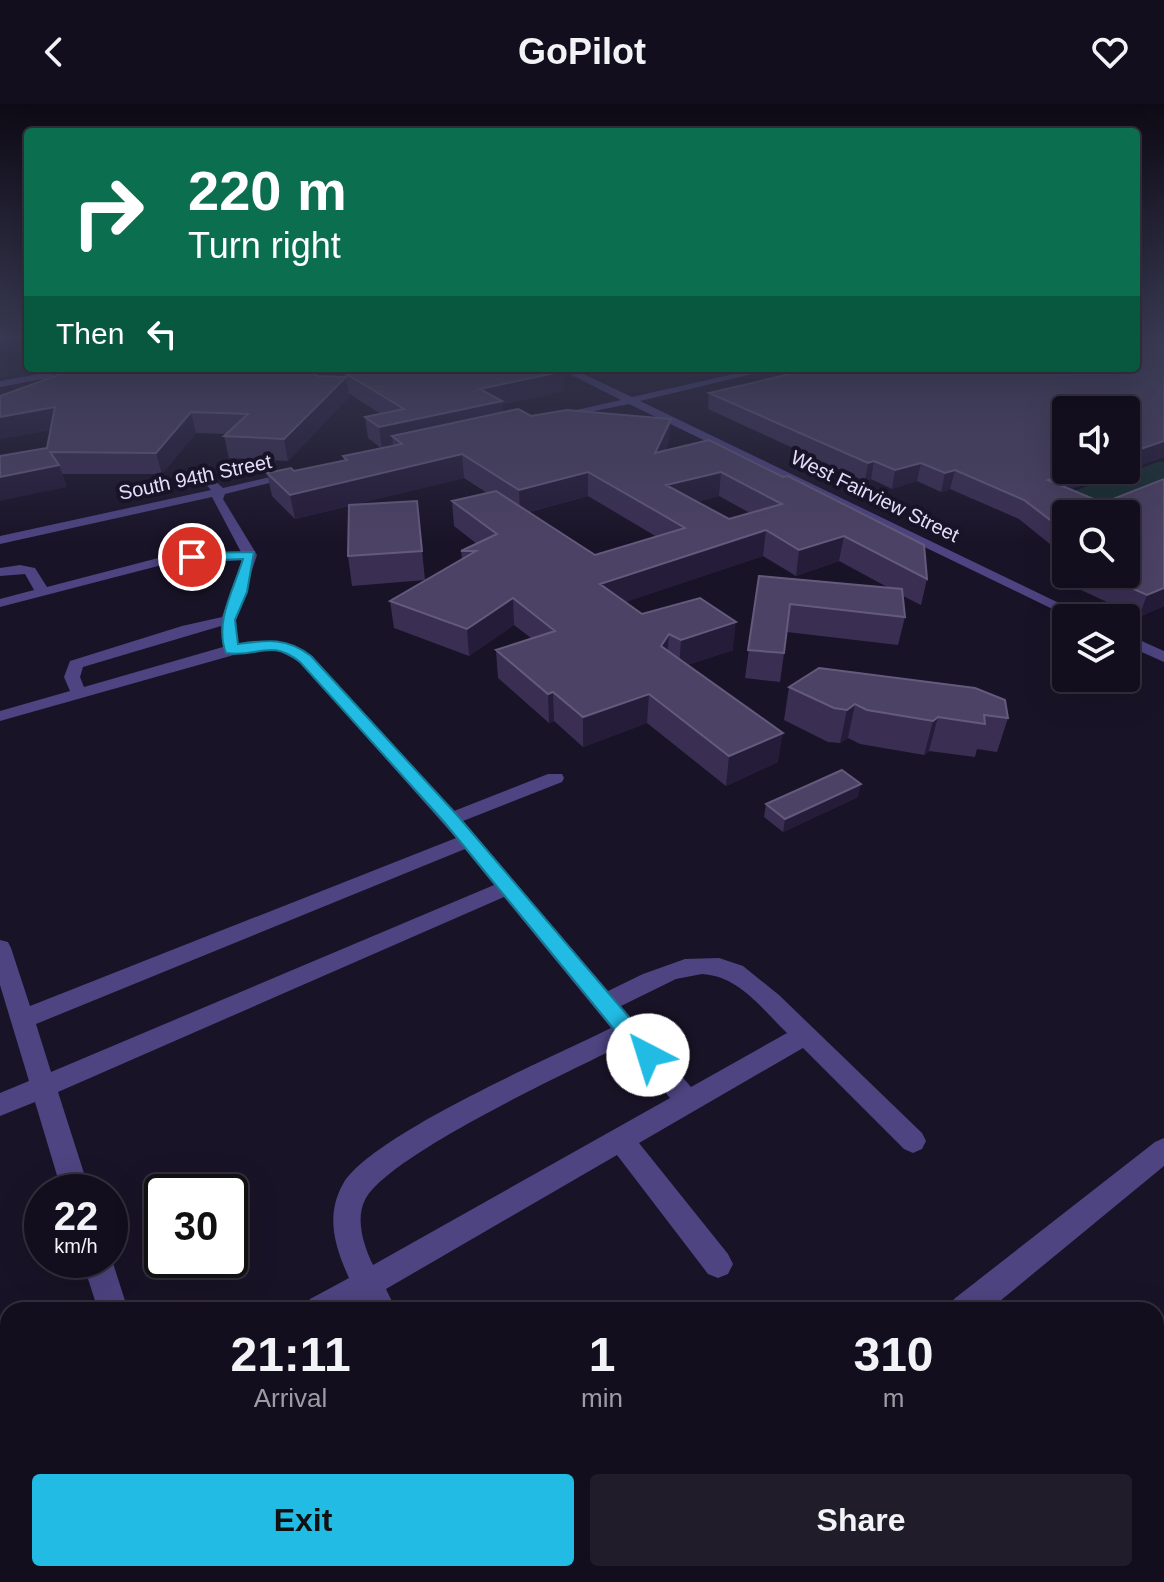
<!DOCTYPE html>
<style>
:root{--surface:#130e1d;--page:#201c2a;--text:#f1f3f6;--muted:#9d9ca4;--line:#322e3b;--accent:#21bbe3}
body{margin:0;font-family:Arial,sans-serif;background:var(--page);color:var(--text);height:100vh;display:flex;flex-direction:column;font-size:30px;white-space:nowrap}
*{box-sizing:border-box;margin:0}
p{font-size:26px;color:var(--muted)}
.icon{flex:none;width:44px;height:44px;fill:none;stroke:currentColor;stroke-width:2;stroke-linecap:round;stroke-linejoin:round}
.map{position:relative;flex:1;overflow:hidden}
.side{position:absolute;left:0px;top:1198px;width:1164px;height:280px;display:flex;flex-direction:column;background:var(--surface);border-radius:24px 24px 0 0;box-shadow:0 8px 32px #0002,0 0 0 2px var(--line)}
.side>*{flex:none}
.guide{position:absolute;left:24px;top:24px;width:1116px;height:244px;border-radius:8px;box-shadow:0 8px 32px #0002,0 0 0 2px var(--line);background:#0b6e4f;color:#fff;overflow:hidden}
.controls{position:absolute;left:1052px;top:292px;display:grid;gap:16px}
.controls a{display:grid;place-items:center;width:88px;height:88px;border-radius:8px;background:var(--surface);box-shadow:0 8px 32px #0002,0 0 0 2px var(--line);font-size:40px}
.speed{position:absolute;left:24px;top:1070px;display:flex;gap:16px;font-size:40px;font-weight:700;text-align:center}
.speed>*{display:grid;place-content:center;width:104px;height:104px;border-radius:50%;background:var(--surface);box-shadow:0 8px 32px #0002,0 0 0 2px var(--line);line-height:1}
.speed small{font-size:20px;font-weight:400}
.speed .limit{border:4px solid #111;border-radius:12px;background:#fff;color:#111}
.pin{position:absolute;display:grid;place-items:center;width:68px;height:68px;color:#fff;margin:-34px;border:4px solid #fff;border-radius:50%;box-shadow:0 2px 8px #0007}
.me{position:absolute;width:88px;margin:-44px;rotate:320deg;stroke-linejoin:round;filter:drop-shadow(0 0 6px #0008)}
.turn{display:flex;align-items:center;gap:28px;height:168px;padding:0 32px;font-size:36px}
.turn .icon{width:104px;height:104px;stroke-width:2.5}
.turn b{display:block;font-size:56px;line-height:68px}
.then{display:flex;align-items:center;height:76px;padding:0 32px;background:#0003;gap:16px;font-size:30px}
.eta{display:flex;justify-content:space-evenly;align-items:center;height:136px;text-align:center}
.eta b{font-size:48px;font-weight:700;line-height:56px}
.primary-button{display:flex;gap:16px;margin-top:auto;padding:16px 32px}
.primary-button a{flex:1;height:92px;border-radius:8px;background:var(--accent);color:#111;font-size:32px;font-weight:700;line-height:92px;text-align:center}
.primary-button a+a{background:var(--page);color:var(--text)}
header{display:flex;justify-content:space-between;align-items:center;height:104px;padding:0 32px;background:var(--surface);font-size:36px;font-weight:700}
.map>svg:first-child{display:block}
</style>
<header><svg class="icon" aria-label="back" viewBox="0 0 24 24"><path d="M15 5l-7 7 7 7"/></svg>GoPilot<svg class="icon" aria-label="heart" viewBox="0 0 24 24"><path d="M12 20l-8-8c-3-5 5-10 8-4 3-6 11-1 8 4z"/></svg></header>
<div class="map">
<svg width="1164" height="1478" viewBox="0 0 1164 1478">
<rect width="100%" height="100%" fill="#191327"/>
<path fill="#172f31" d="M1161 357 1164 358V389L1098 410 1050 395Z"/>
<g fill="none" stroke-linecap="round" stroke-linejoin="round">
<path fill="#4d4481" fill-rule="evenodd" d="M19 232H28V241Z
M46 264H56L57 269 48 274 0 283V277L45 269Z
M558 264H571L632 293 760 264H777L640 297 1090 514H1071L629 300 554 315V311L621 296Z
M201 364 223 384 292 368 298 372 225 390 223 395 257 451 236 516 238 540 277 537 312 552 454 707 548 670H562L564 674 562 678 463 717 608 887 643 870 685 855 719 854 743 862 779 891 922 1029 926 1037 922 1045 913 1049 904 1045 803 944 639 1039 728 1150 733 1160 728 1170 718 1174 708 1170 617 1051 386 1185 396 1206H365L361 1200 350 1206H306L310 1195 349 1174C335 1143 325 1112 343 1080 371 1031 555 952 611 924L504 793 58 988 90 1088H62L35 998 0 1012V989L29 977 0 881V836L8 838 11 844 30 902 456 734 300 558 277 546 248 547 0 617V607L70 587 64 573 70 557 182 522 222 513 242 456 162 461 0 503V495L34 486 25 470 0 472V464L20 461 35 464 47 483 162 453 241 448 212 393 0 440V432L211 386 195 368ZM221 522 223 543 84 583 80 573 83 563ZM465 745 494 781 51 968 36 920ZM702 870C739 872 762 905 787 929L691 983 621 902 676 875ZM625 940 670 994 373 1161C364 1143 355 1115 365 1096 386 1052 574 965 625 940Z
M1126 530 1164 547V558L1126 541Z
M1164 1034V1062L989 1206H950L954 1195 1155 1038Z
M110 1152 112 1156 128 1206H98L82 1156H110Z
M8 1369V1405L0 1408V1372Z
M505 1470H543L546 1478H508Z
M600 1470H643L640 1478H597Z"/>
</g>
<path fill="#3a2f53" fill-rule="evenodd" d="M1164 232V353L1071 385 1103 399 1164 375V502L1139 513 1066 479 1069 470H1126L1066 410V453L1019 415 950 385 941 388 917 377 892 385 871 375 865 377 708 305 709 289 785 271 786 264H1136Z
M345 269 565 287 503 300V308L669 337 665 346 709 336 927 475 921 501 903 492 905 513 898 541 787 528 780 578 745 574 759 472 889 484 839 457 796 472 763 452 625 498 642 510 733 546 687 561 778 658 726 682 647 619 583 643 554 617 549 619 498 574 496 546 531 534 514 521 469 552 394 524 390 497 462 455 461 447 477 440 454 422 452 397 487 389 464 374 352 401 417 397 425 476 352 482 348 452 349 402 295 415 272 392 267 369 294 367 344 356 343 352 381 344 368 334 365 313 381 310 348 289 349 293 288 357 229 354 224 332 227 330 196 329 162 370H62L67 383 47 344 51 326 0 335 318 272 345 273ZM588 392 657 433 595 451 529 408ZM719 392 750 409 729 415 696 398Z
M789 583 1008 614 997 648 977 645 975 653 929 647 924 651 860 640 848 634 840 639 828 638 784 616Z
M858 693 783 728 764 713 766 700Z"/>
<path fill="#251c3a" d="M0 254H2L9 272 0 274Z
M564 267 565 287 503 300V318L392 332 393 342 382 345 379 323 480 285Z
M346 273 349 293 288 357 284 335Z
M55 303 62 324 0 335V313Z
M191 308 196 329 162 370 156 349Z
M671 315 669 337 654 372 655 349Z
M1164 337V353L1043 395 1048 376 1079 366H1126V350Z
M462 350 464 374 295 415 290 391Z
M874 357 871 375 865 377 868 359Z
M921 359 917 377 892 385 895 366Z
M59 361 67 383 0 397V373Z
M955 366 950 385 941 388 945 369Z
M588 368V392L520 410 519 386Z
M721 368 719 392 665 406 666 381Z
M766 426 763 452 599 507 600 480Z
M844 432 839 457 796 472 799 446Z
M1164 484V502L1139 513 1147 491Z
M513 494 514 521 469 552 467 525Z
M736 518 733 546 679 564 681 536Z
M669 530 667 557 661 542Z
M553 588 554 617 549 619 548 590Z
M649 590 647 619 583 643V613Z
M855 600 848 634 840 639 847 606Z
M938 613 929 647 924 651 933 617Z
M783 629 778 658 726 682 729 652Z
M861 680 858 693 783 728 785 715Z"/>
<path fill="#4c4265" stroke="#645a7c" stroke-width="2" fill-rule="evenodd" d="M1136 232H1164V337L1126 350V306H1066V366H1079L1048 376 1103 399 1164 375V484L1147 491 1100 470H1126V410H1066V428L1024 396 955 366 945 369 921 359 895 366 874 357 868 359 709 289 799 268 790 264H1136Z
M77 264H306L318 272 346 273 284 335 224 332 248 310 191 308 156 349 50 348 59 361 0 373V352L47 344 55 303 0 313V292Z
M373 264H558L564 267 480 285 502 297 379 323 365 313 404 305 345 269Z
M518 305 531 312 567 306 671 315 655 349 709 336 783 373 788 372 924 441 927 475 844 432 799 446 766 426 600 480 642 510 700 494 736 518 681 536 669 530 661 542 783 629 729 652 649 590 583 613 553 588 548 590 496 546 555 527 513 494 467 525 390 497 476 447H461L497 430 452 397 496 387 595 451 685 424 656 407 588 368 519 386 462 350 290 391 267 369 291 364 294 367 347 356 343 352 402 340 392 332ZM721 368 782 400 729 415 666 381Z
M417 397 422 447 348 452 349 401Z
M759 472 902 485 905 513 790 500 784 549 748 546Z
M819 564 975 584 1005 596 1008 614 984 611 985 620 938 613 933 617 867 606 855 600 847 606 834 604 789 583Z
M842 666 861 680 785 715 766 700Z"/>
<linearGradient id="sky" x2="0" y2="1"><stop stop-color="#0e0a15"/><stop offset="0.53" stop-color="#383952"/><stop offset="1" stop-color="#383952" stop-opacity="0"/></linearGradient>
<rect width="1164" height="439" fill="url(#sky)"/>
<path fill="#21bbe3" stroke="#157a94" stroke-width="2" d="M254 448 247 488 235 516 238 540C267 536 287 533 311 552L457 711 656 945 659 951 656 957 648 960 640 957 445 719 300 558C270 534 258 554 226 549 214 518 234 485 243 455L192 457 186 453 192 449Z"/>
<g text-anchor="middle" stroke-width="8" stroke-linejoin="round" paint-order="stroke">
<g font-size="20" fill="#e4defb" stroke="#191327">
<text transform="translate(195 373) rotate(-12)" y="7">South 94th Street</text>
<text transform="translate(875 392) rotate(26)" y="7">West Fairview Street</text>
</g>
</g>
</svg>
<div class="controls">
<a><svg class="icon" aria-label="sound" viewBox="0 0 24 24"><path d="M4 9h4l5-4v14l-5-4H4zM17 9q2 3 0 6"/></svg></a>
<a><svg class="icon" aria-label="search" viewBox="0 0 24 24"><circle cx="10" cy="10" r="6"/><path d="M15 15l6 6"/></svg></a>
<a><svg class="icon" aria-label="layers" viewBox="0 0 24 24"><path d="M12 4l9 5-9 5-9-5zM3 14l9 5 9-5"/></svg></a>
</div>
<div class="speed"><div>22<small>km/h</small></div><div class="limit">30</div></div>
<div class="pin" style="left:192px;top:453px;background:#d93025"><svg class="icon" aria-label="arrive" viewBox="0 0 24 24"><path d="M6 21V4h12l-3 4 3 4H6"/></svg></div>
<svg class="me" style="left:648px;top:951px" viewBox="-20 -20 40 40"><circle r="19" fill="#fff"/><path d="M0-13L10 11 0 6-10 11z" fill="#21bbe3"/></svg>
<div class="guide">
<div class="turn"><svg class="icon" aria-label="right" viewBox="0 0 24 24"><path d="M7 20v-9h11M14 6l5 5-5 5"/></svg><div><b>220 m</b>Turn right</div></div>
<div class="then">Then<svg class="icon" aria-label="left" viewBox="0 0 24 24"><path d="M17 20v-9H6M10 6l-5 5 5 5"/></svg></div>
</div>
<section class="side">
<div class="eta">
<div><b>21:11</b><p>Arrival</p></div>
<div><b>1</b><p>min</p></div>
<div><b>310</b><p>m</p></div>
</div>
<div class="primary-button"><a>Exit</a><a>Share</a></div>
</section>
</div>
